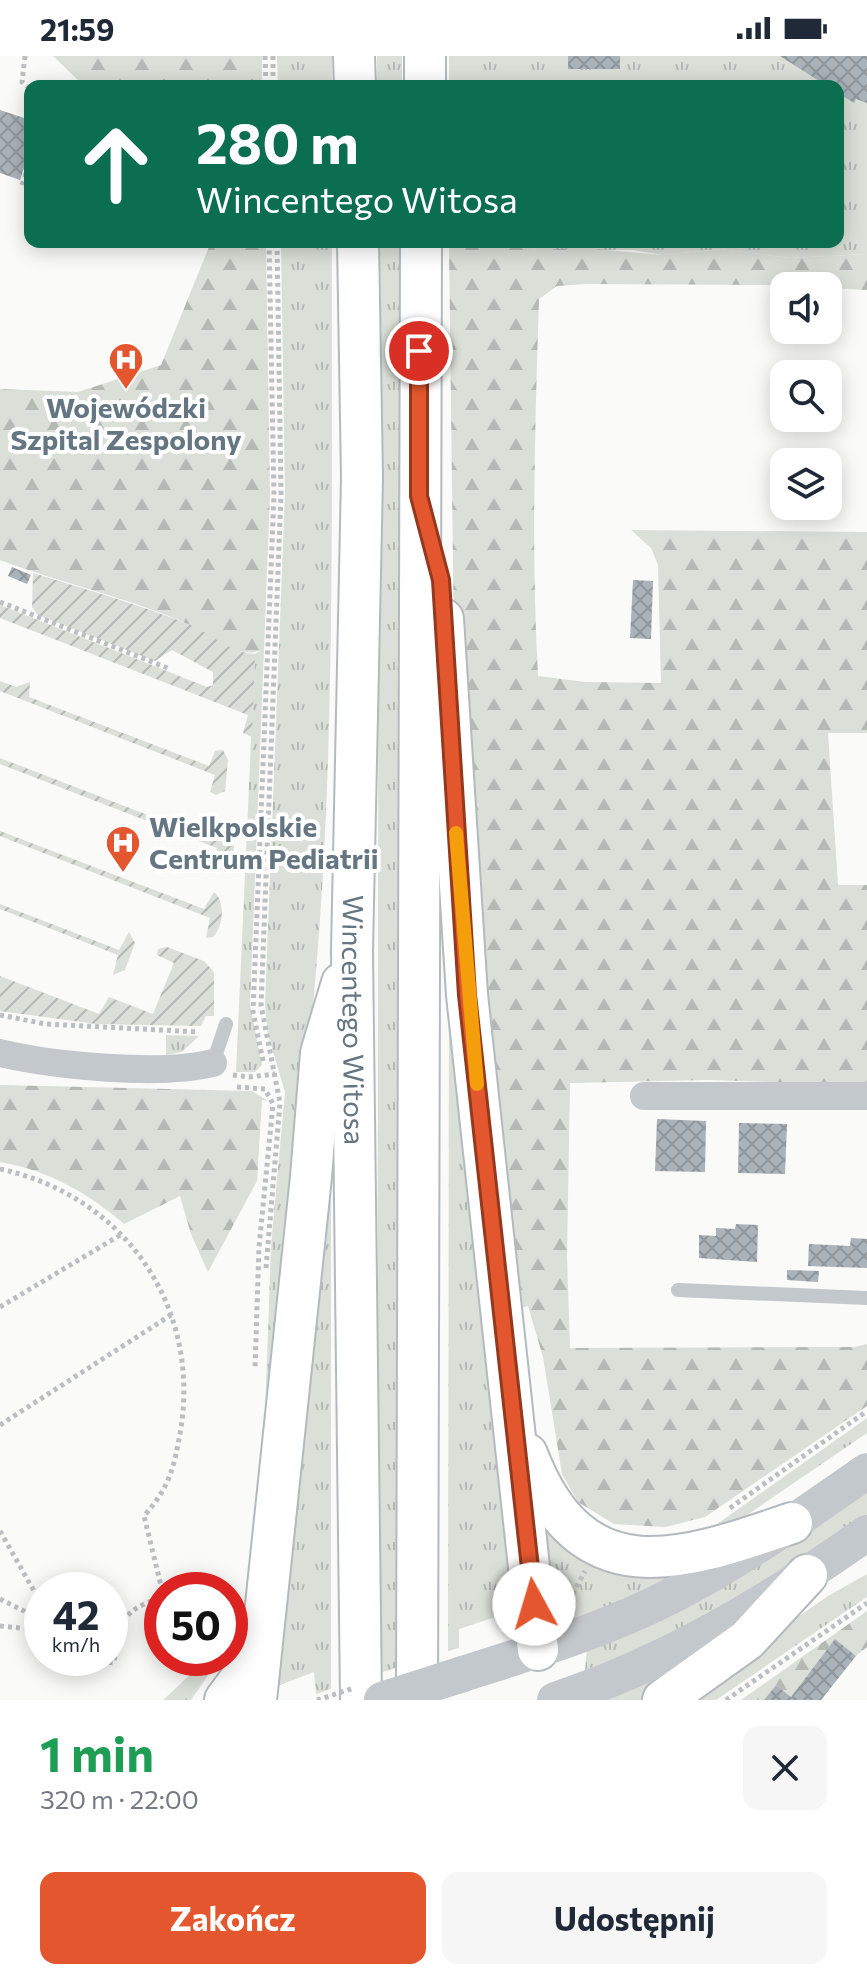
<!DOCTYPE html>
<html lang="pl">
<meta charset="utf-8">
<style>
:root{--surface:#fff;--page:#f6f6f7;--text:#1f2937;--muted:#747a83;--accent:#e4572e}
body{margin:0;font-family:Commissioner,sans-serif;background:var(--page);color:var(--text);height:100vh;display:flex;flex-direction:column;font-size:30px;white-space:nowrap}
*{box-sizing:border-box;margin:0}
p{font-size:26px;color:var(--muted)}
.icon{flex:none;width:44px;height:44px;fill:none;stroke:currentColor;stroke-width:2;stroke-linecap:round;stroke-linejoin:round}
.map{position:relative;height:1644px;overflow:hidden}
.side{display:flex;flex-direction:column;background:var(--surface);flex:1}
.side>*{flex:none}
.guide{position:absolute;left:24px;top:24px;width:820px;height:168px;border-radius:16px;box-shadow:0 4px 20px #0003;background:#0b6e4f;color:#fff;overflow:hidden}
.tools{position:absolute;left:770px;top:216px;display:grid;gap:16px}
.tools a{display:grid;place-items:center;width:72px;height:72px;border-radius:16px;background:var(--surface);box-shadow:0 4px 20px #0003;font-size:40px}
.speed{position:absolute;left:24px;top:1516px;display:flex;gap:16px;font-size:40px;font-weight:700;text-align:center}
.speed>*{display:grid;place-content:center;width:104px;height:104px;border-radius:50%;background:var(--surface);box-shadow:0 4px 20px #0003;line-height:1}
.speed small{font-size:20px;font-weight:400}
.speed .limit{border:12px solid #d22;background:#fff;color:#111}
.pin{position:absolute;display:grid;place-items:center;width:68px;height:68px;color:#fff;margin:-34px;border:4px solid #fff;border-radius:50%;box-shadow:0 2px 8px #0007}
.me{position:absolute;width:88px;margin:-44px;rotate:354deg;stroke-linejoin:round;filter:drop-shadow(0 0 6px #0008)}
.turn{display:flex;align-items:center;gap:28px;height:168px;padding:0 40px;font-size:36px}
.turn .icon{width:104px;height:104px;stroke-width:2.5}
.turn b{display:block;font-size:56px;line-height:68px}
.round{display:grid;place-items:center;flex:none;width:84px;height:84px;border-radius:16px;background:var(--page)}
.headline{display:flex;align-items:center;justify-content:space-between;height:136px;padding:0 40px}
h1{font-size:48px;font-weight:700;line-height:60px;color:#1e9e55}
.action{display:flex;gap:16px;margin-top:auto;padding:16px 40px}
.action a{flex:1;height:92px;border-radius:16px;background:var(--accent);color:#fff;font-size:32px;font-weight:700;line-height:92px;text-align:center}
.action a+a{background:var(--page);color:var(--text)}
.status{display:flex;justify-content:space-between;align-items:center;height:56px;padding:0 40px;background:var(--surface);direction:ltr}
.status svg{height:22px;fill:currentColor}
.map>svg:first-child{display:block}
</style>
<div class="status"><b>21:59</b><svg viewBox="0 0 49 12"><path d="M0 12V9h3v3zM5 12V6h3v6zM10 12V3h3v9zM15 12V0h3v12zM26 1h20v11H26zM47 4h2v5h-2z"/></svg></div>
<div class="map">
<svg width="867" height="1644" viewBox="0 0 867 1644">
<defs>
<pattern id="grass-tufts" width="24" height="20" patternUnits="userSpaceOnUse" patternTransform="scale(2)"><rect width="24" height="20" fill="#dadfd7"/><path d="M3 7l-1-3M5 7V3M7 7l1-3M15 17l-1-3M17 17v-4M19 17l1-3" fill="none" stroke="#b4b9b4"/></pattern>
<pattern id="forest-firs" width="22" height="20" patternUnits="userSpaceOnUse" patternTransform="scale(2)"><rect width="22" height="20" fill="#dadfd7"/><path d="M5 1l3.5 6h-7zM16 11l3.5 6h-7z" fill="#b4b9b4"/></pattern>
<pattern id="garden-furrows" width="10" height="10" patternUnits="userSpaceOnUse" patternTransform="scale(2)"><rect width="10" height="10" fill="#dadfd7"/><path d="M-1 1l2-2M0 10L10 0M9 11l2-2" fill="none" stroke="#b4b9b4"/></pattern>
<pattern id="building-cross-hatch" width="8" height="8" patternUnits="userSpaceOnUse" patternTransform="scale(2)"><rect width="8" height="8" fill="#aab3b9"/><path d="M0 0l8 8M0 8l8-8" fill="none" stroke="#8e969c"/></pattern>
</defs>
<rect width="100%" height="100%" fill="#fafaf8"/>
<path fill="url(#grass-tufts)" d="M277 0H332V30H278Z
M377 0H402V30H377Z
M449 0H867V198L789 202 721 193 662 199 633 194H536L525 187 449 191V186H838V30H449Z
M281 186H332C331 396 335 606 323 816 312 1007 286 1198 264 1388L271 1190 285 1036 268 979 265 949 285 437Z
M379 186H402L401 1610 377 1618Z
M264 593 250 949 262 1009 255 1016H236L255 598Z
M449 946 520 1553 459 1573V1592L448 1595Z
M166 979 199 980 182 996 166 999Z
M331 1105V1633L316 1638 314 1616 275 1631Z
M867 1362V1377L728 1472 668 1491 659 1485 710 1473Z
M867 1431V1460L691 1573 585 1614 587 1592Z
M542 1466 677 1519 556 1573Z
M867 1518V1541L716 1644H679L828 1540Z
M676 1612 644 1644H597Z"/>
<path fill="url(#forest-firs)" d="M53 0H262V30H84Z
M211 186H266L270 438 264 593C240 606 214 580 192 570 131 542 63 528 0 504V333L78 336 161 309Z
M525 187 536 194 583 192 662 199 721 193 789 202 867 198V234L766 229 586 228 557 230 539 243C535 369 531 494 538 620L585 626 661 627 658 509 651 492 631 474 867 476V677H828L838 829H867V1029L708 1024 570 1027 567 1200 570 1292 855 1291 867 1288V1350L705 1461 665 1471 614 1468 578 1446 562 1418 543 1301 528 1250 518 1253 516 1244 454 589 449 191Z
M0 1029 252 1035 268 1045 262 1044 257 1125 208 1216 191 1178 180 1140 124 1168C88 1137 48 1114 0 1106Z
M867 1555V1591L856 1600 835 1584 791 1641 776 1629 764 1644H741Z
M208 1602H220L191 1644H163Z"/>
<path fill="url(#garden-furrows)" d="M33 517C85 533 137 548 188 568 210 577 230 597 255 598L252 681 243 677 248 659 0 562V549L207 631 213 629V616L172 594 155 605 38 559 32 551Z
M0 625 16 631 30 626 29 641 209 710 215 695 223 694 228 704 225 735 216 739 210 736 215 719 0 635Z
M0 702 210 783 218 767 230 771 235 779 232 809 223 814 213 812 217 792 0 708Z
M0 775 204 853 214 836C226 846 223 871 213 881L206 882 210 862 0 780Z
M0 848 119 894 129 876 135 887 125 914 113 919 118 899 0 853Z
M167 891 204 905 214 916V960H206L201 970 96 968 0 955V920L99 958 109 941 153 958 174 907 157 899 158 893Z"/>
<path fill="url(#building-cross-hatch)" d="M568 0H620V13H568Z
M780 0H867V47L856 43 854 47 838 37V30H827Z
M0 54 30 64V94L20 124 0 117Z
M12 511 31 519 27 528 8 520Z
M633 524 653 525 651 583 630 582Z
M657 1063 706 1065 705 1116 655 1115Z
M739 1067 787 1068 785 1118 738 1117Z
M736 1168 758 1169 757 1206 699 1202V1179L716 1180V1172L735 1173Z
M851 1182 867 1183V1212L808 1210 809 1188 850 1190Z
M787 1214 819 1215 818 1226 787 1224Z
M835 1583 856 1600 821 1644H764L776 1629 791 1641Z"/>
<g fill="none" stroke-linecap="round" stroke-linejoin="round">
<defs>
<g id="secondary">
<path d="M354 0 355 30"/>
<path d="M425 30V0"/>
<path id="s1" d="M358 186 362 421 352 895 361 1644"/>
<path d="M443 563 467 939 538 1594"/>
<path d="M527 1398C581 1540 679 1506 792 1467"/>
<path d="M225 1644 245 1617 258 1592"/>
<path d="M256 1644 311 1121 321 997 342 927"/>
<path d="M417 1644 421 186"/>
<path d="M663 1644 747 1584 807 1519"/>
</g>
</defs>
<use href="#secondary" stroke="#b3babf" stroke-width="44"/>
<path stroke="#bbbfc2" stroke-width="5" stroke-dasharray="4 4" stroke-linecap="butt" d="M25 0 22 26 30 33
M265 0 266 30
M273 0V30
M22 129 30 106
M0 546 170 613
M0 959 46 968 199 976
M263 1005 253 956 274 439 269 186
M233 1019 249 1021 275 1018
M237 1031 265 1033 273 1048 259 1191 255 1314
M0 1113C122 1139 200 1247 181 1372 174 1411 171 1429 144 1460L162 1534
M266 1212 280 1047 261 949 281 438 277 186
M0 1251 122 1178
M0 1369 171 1259
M730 1452 867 1355
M0 1475 42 1549
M0 1543 24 1555 42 1573
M571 1553 569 1545 585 1515
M0 1570 42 1574
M77 1602 114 1607C118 1570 121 1554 158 1543L162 1537
M726 1644 867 1547"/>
<path stroke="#c3c8cc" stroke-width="14" d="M213 1007 226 968
M678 1234 867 1242"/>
<path stroke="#c3c8cc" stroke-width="28" d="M0 997C55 1010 160 1020 213 1007
M644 1040H867"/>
<path stroke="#c3c8cc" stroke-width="36" d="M463 1618C535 1595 608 1573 675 1538 743 1503 805 1458 867 1415
M555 1644C670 1606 769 1546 867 1477"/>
<use href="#secondary" stroke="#fff" stroke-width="40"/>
<path stroke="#bbbfc2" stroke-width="5" stroke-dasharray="4 4" stroke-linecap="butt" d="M317 1644 354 1632"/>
<path stroke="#c3c8cc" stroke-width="36" d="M382 1644 463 1618"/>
</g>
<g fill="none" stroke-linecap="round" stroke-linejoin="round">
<defs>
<path id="route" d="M419 295V440L441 524 467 939 534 1548"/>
</defs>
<use href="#route" stroke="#94391e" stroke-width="20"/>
<use href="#route" stroke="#e4572e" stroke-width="14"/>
<path stroke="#f59e0b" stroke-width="14" d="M456 777 477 1028"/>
</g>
<defs>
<symbol id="hospital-pin" viewBox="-11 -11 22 30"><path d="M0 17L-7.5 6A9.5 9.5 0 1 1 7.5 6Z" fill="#e4572e" stroke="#fff"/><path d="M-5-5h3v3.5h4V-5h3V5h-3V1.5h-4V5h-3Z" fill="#fff"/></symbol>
</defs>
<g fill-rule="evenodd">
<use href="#hospital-pin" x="106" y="284" width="40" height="54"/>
<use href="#hospital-pin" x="103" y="767" width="40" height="54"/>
</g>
<g text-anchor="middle" stroke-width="8" stroke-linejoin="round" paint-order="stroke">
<g font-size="28" font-weight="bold" fill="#657683" stroke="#fff">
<text x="126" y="362">Wojewódzki<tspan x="126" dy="32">Szpital Zespolony</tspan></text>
<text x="149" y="781" text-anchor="start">Wielkpolskie<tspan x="149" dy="32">Centrum Pediatrii</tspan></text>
</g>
<g font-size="28" fill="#657683" stroke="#fff">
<text dy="10" stroke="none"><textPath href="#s1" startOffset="778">Wincentego Witosa</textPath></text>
</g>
</g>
</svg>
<div class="tools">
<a><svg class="icon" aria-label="sound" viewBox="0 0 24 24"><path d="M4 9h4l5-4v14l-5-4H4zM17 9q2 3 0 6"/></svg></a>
<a><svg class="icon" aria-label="search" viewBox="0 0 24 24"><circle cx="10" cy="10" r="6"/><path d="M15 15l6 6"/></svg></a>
<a><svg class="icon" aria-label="layers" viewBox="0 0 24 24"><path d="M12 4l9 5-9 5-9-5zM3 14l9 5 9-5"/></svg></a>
</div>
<div class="speed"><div>42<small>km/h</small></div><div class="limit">50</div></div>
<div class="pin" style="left:419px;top:295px;background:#d93025"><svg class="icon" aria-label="arrive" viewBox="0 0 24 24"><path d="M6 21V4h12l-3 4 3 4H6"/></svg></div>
<svg class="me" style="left:534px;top:1548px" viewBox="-20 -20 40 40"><circle r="19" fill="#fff"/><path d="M0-13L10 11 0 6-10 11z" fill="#e4572e"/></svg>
<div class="guide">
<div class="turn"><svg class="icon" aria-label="ahead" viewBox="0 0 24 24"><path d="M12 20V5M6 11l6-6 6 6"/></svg><div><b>280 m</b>Wincentego Witosa</div></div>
</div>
</div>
<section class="side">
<div class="headline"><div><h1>1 min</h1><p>320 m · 22:00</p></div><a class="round"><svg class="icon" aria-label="close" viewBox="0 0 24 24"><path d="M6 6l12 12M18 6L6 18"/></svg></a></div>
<div class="action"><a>Zakończ</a><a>Udostępnij</a></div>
</section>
